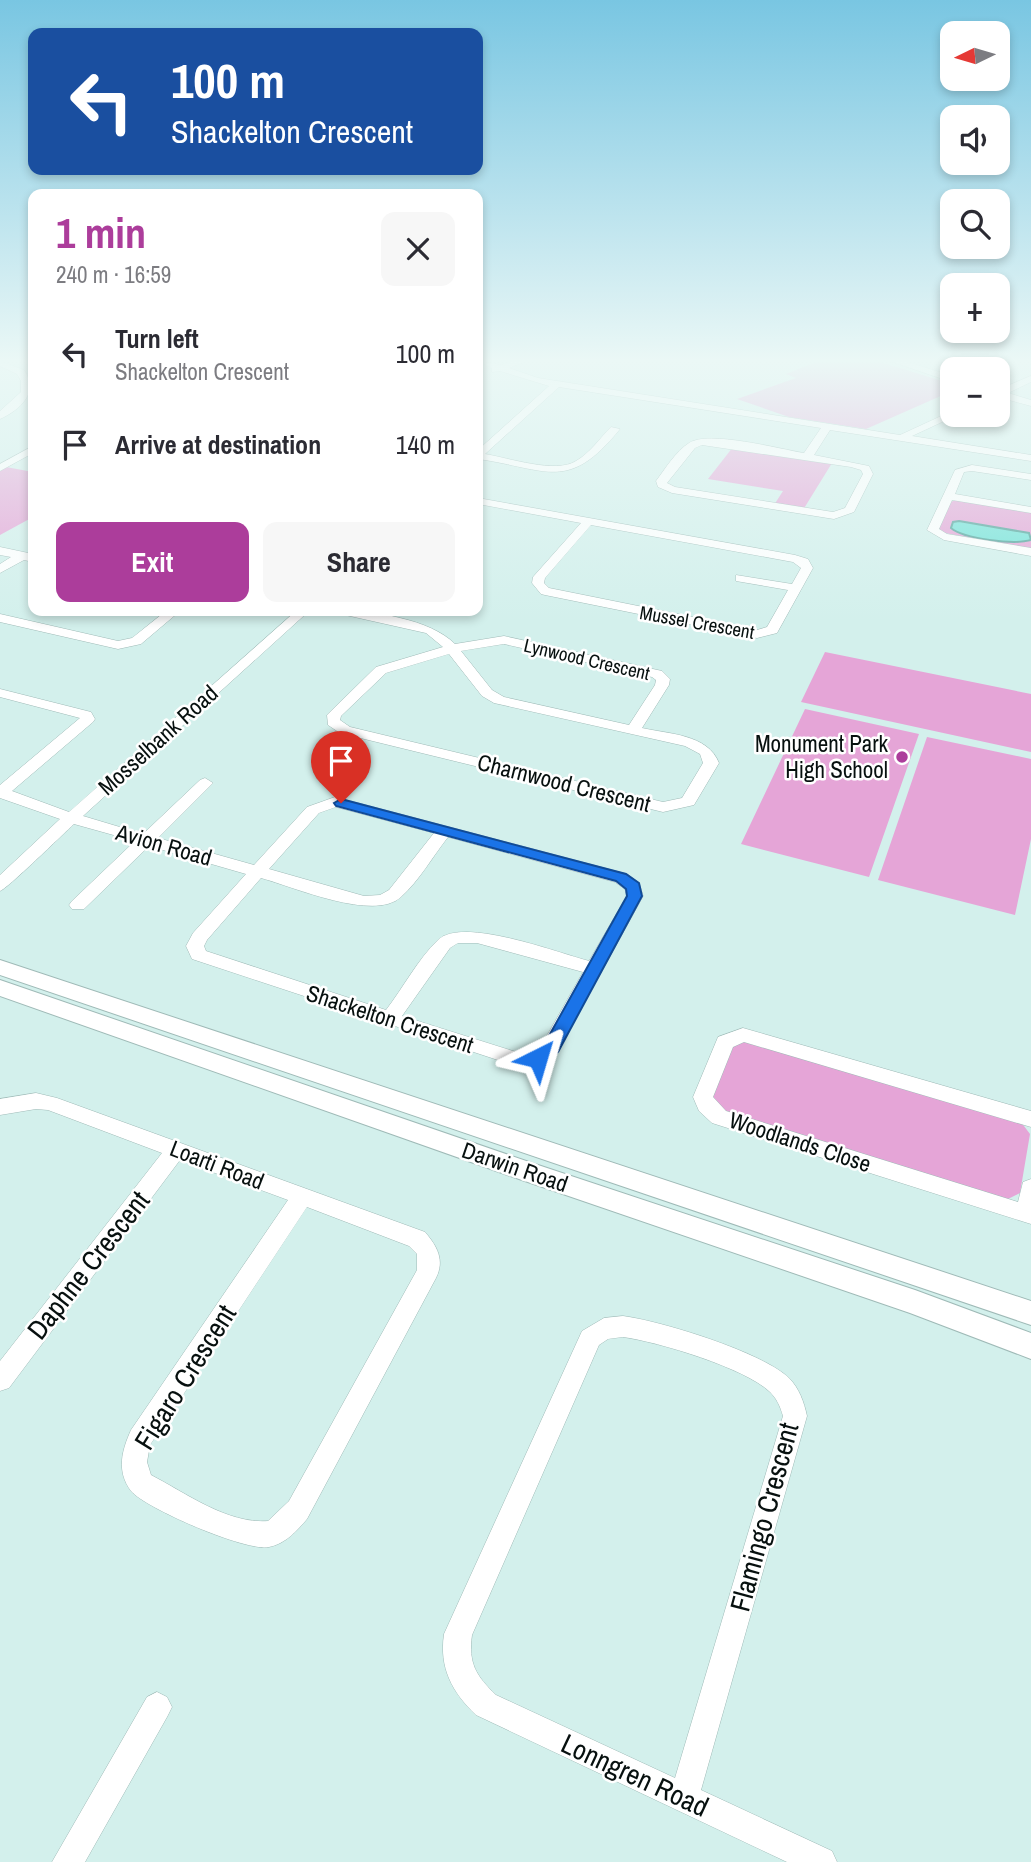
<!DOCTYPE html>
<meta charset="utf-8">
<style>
:root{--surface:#fff;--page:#f7f7f7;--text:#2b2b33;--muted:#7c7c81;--accent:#ac3d9b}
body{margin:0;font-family:"Archivo Narrow",sans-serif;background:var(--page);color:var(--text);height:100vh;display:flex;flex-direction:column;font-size:26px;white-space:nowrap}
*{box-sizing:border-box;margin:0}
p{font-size:23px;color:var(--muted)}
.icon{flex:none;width:38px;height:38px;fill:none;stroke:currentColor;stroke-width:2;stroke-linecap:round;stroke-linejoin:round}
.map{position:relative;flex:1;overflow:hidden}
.panel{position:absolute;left:28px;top:189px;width:455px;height:427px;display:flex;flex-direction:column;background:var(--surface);border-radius:14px;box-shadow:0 4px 10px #0003}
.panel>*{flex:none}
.top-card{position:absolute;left:28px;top:28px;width:455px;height:147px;border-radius:14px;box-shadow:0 4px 10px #0003;background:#1a4fa0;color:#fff;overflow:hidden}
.needle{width:46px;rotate:265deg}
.fabs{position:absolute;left:940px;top:21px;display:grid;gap:14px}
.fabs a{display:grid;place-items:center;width:70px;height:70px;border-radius:14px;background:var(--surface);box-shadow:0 4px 10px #0003;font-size:35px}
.pin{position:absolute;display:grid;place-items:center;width:60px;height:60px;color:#fff;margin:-72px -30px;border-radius:50% 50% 50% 0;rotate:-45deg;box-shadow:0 0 7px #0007}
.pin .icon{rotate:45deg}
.me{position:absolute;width:77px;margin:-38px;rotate:40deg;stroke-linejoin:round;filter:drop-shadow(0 0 5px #0008)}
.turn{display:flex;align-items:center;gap:24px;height:147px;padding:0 28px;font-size:32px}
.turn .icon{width:91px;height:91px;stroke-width:2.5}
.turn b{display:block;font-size:49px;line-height:60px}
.round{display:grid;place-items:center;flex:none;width:74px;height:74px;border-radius:14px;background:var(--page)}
.head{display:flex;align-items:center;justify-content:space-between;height:119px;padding:0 28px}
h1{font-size:42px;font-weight:800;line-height:52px;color:var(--accent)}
.action{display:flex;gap:14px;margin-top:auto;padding:14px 28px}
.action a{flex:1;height:80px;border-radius:14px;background:var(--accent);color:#fff;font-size:28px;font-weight:800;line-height:80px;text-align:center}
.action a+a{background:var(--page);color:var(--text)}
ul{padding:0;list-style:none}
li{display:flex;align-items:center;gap:21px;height:91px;padding:0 28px}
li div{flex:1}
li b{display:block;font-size:26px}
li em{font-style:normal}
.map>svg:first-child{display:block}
</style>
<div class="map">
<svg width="1031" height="1862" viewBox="0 0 1031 1862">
<rect width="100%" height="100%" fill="#d3f0ec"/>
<path fill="#e5a5d7" d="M818 361H877L952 384V391L866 429 789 417 737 399 796 378 786 374Z
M733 447 832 463 803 510 774 505 783 491 708 479Z
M6 467 33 472V517L0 535V470Z
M955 500 1031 511V550L940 532 939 528 951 502Z
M825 652 1031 694V752L801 702Z
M805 709 919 734 869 877 741 844Z
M927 737 1031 759V839L1015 915 878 880Z
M742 1041 1021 1122 1030 1134 1020 1193 1008 1199 720 1110 711 1094 732 1046Z"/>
<path fill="#74e2d8" stroke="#53a39c" stroke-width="2" d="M959 521 1029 533 1031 540C1014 545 964 539 951 528L953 522Z"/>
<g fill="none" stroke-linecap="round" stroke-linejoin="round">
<defs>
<path id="minor" d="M0 361 24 370C40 392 20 410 0 419V411L21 392V381L17 374 0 366Z
M478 361 501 365 513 361H527L509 368 538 378 900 435 952 411V415L955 416 912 436 1031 455V461L830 430 814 455 869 466 873 474 854 512 834 519 672 493 658 487 656 481C665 469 676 451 689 443 708 430 780 449 804 453L821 428 559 387 485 454C509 458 556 474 576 461 590 453 600 438 611 427L620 429C568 493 548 469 478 459V450L549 386 500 371 492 372V368ZM702 445 851 467 861 470 863 474 845 508 833 512 675 487 667 483 695 448Z
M890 361H904L952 376V382Z
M1031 376V382L1008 393 1031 400V406L998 397V390Z
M33 446V453L0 471V464Z
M972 465 1031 474V480L972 471 964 472 955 494 1031 507V513L952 500 939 529 947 534 1031 548V556L944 540 927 530 955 470Z
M478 498 795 555 808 559 813 568 777 633 757 638 545 595 541 594 532 583 533 577 581 523 478 504ZM591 525 793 562 801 568 792 584 736 575V581L788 590 767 627 757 630 549 588 544 583 545 578Z
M0 547 33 554V562L24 560 0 573V564L11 557 0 555Z
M166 611H180L141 644 118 649 0 622V614L118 641 132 638Z
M296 611H309L83 816 143 834 200 780 205 778 213 783 158 838 254 865 307 807 335 797 627 874 639 883 643 896 554 1058 538 1065 516 1066 192 959 186 946 193 933 246 874 149 846 84 909H72L69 905 72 901 135 841 74 824C64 833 6 890 0 891V875L60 819 0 798V785L80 718 0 697V689L91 712 95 719 93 722 12 791 69 812ZM336 807 434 833 389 890 380 895 364 896 269 869 319 813ZM448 837 615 882 625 889 627 896 589 961C558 953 462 916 438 940 418 959 403 988 386 1010L206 951 204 946 207 940 261 878C294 887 374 922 401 897 419 881 433 856 448 837ZM458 943H477L583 972 540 1048 535 1051 516 1052 402 1016 450 948Z
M340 611C374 611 430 619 455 644L504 636 662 671 670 679 669 685 642 728C668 734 708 734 719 763L694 805 663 812 340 733 328 725 327 715 376 667 443 647 426 633 341 614ZM504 644 652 677 656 680 655 685 629 725 504 697 492 690 461 651ZM449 654 482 696 494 703 685 746 700 754 703 763 682 798 663 802 350 727 340 720 341 716 386 673Z
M743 1028 1031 1111V1127L744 1042 733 1047 713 1097 726 1111 1018 1202 1023 1182 1031 1179V1224L712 1123 699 1111 693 1097 718 1037Z
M36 1093 57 1098 425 1232C437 1246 445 1260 436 1278L307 1519C297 1531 285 1544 269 1547 246 1552 145 1508 131 1491 116 1471 122 1450 131 1430L288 1200 180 1160 9 1388 0 1391V1361L162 1153 48 1110 36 1109 0 1115V1099ZM307 1207 409 1246 417 1254V1270L289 1501 268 1521C227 1524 186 1493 151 1475L147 1462 150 1445Z
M623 1316C661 1321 762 1352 789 1378 799 1388 804 1402 807 1416L701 1790 832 1851 837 1862H787L476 1715C452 1692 439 1668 444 1634L582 1331 604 1318ZM623 1337C659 1342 745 1368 770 1392 777 1399 780 1406 783 1416L675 1778 496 1695C476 1676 468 1663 472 1635L599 1345 608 1339Z
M157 1692 167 1697 172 1707 167 1717 85 1862H52L147 1697Z"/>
<path id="tertiary" d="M0 960 1031 1301V1325L0 975Z
M0 980 535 1164 915 1290 1031 1333V1359L910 1313 519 1179 0 996Z"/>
</defs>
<use href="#minor" stroke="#9fbab7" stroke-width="1"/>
<use href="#tertiary" stroke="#9fbab7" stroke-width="2"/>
<use href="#minor" fill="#fff" fill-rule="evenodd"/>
<use href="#tertiary" fill="#fff" fill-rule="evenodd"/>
</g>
<linearGradient id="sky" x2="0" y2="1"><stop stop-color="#79c6e2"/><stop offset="0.58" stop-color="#ebf8f6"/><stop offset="1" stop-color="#ebf8f6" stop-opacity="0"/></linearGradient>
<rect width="1031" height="622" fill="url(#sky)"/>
<path fill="#1a73e8" stroke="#114b97" stroke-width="2" d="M341 799 626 874 639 883 642 896 558 1052 538 1064 532 1062 529 1058 545 1043 627 896 626 889 616 881 336 806 334 803Z"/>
<circle fill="#ac3d9b" stroke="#fff" stroke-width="2.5" cx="902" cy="757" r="7"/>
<g text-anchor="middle" stroke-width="5" stroke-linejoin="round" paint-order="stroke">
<g font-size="19" fill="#07100f" stroke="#fff">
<text transform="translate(697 622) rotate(10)" y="7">Mussel Crescent</text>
<text transform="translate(587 659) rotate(13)" y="7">Lynwood Crescent</text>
</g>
<g font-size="23" fill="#07100f" stroke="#fff">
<text transform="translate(158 740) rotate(-42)" y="8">Mosselbank Road</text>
<text transform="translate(564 783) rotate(14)" y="8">Charnwood Crescent</text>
<text transform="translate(164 845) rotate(16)" y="8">Avion Road</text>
<text transform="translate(390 1019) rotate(18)" y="8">Shackelton Crescent</text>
<text transform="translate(800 1142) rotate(18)" y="8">Woodlands Close</text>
<text transform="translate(217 1165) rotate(21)" y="8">Loarti Road</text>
<text transform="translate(515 1167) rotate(19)" y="8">Darwin Road</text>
</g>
<g font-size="23" fill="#07100f" stroke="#fff" text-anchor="end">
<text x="888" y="752">Monument Park<tspan x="888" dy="26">High School</tspan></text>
</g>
<g font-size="28" fill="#07100f" stroke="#fff">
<text transform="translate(88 1265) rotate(-52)" y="10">Daphne Crescent</text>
<text transform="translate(185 1377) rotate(-58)" y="10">Figaro Crescent</text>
<text transform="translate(764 1517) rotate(-75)" y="10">Flamingo Crescent</text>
<text transform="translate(635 1775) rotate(25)" y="10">Lonngren Road</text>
</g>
</g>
</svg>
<div class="fabs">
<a><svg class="needle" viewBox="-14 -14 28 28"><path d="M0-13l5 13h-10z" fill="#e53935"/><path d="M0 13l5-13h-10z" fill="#7c7c81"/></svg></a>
<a><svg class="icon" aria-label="sound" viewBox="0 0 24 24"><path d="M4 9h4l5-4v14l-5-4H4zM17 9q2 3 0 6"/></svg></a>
<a><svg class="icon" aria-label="search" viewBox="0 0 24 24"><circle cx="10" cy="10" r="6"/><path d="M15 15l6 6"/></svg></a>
<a>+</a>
<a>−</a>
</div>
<div class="pin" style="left:341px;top:803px;background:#d93025"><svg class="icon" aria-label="arrive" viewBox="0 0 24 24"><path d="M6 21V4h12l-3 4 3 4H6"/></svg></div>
<svg class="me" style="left:538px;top:1058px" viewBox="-20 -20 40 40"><path d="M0-17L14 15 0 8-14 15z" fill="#1a73e8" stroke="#fff" stroke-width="4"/></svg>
<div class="top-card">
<div class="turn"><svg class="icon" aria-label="left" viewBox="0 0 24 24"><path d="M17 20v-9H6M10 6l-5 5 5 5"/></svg><div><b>100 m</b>Shackelton Crescent</div></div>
</div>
<section class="panel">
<div class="head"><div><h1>1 min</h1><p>240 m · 16:59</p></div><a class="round"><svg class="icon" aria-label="close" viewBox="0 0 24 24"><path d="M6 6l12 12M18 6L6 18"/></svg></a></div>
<ul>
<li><svg class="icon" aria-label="left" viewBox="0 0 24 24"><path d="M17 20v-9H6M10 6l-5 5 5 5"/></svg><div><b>Turn left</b><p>Shackelton Crescent</p></div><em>100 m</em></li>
<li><svg class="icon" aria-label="arrive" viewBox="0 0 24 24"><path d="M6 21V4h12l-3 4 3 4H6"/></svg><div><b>Arrive at destination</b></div><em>140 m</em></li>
</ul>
<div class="action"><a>Exit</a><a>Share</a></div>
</section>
</div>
